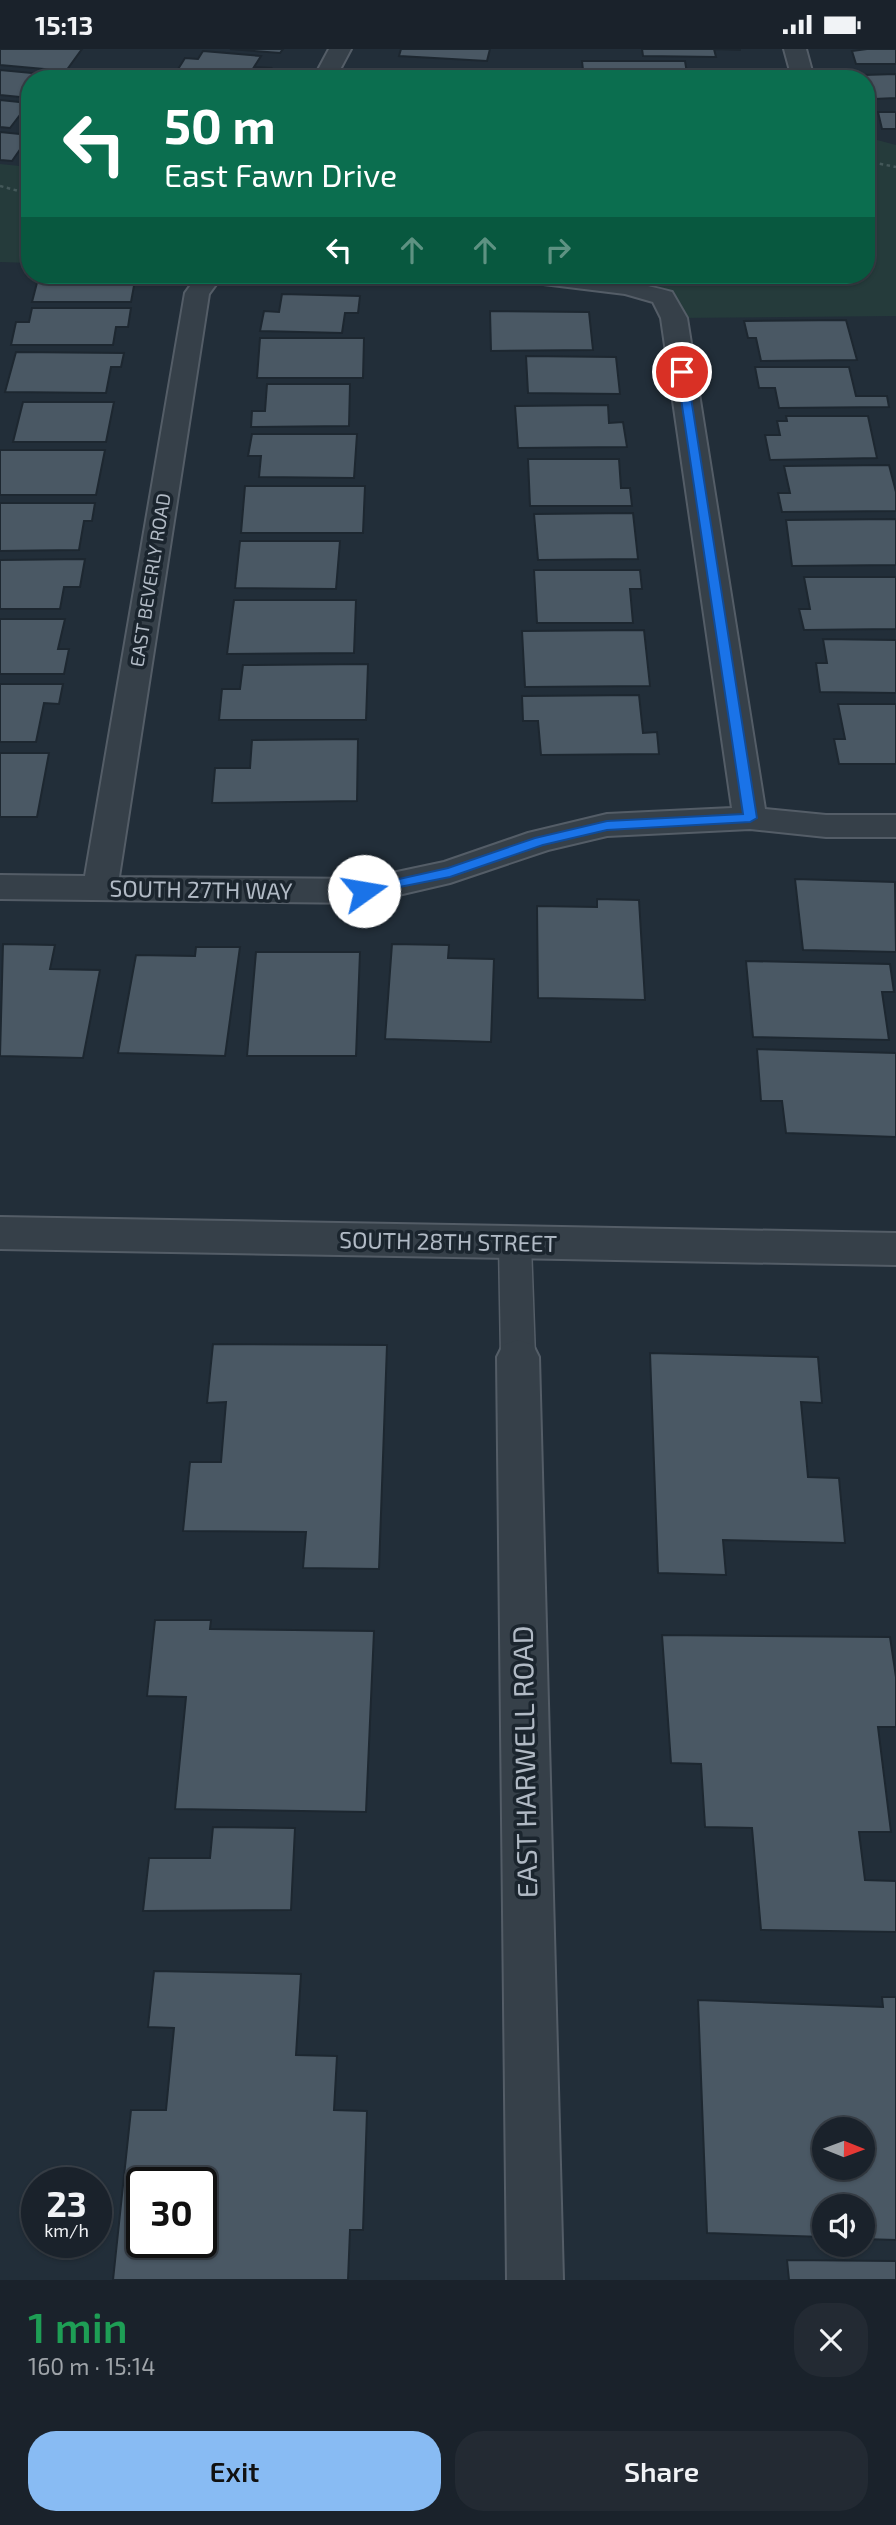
<!DOCTYPE html>
<meta charset="utf-8">
<style>
:root{--surface:#1a222b;--page:#232a33;--text:#f1f3f6;--muted:#9fa4a9;--line:#383f47;--accent:#88bbf3}
body{margin:0;font-family:"Exo 2",sans-serif;background:var(--page);color:var(--text);height:100vh;display:flex;flex-direction:column;font-size:26px;white-space:nowrap}
*{box-sizing:border-box;margin:0}
p{font-size:23px;color:var(--muted)}
.icon{flex:none;width:38px;height:38px;fill:none;stroke:currentColor;stroke-width:2;stroke-linecap:round;stroke-linejoin:round}
.map{position:relative;height:2231px;overflow:hidden}
.panel{display:flex;flex-direction:column;background:var(--surface);flex:1}
.panel>*{flex:none}
.guide{position:absolute;left:21px;top:21px;width:854px;height:214px;border-radius:28px;box-shadow:0 2px 5px #0004,0 0 0 2px var(--line);background:#0b6e4f;color:#fff;overflow:hidden}
.needle{width:46px;rotate:91deg}
.controls{position:absolute;left:812px;top:2068px;display:grid;gap:14px}
.controls a{display:grid;place-items:center;width:63px;height:63px;border-radius:50%;background:var(--surface);box-shadow:0 2px 5px #0004,0 0 0 2px var(--line);font-size:35px}
.speed{position:absolute;left:21px;top:2118px;display:flex;gap:14px;font-size:35px;font-weight:700;text-align:center}
.speed>*{display:grid;place-content:center;width:91px;height:91px;border-radius:50%;background:var(--surface);box-shadow:0 2px 5px #0004,0 0 0 2px var(--line);line-height:1}
.speed small{font-size:18px;font-weight:400}
.speed .limit{border:4px solid #111;border-radius:10px;background:#fff;color:#111}
.pin{position:absolute;display:grid;place-items:center;width:60px;height:60px;color:#fff;margin:-30px;border:4px solid #fff;border-radius:50%;box-shadow:0 2px 7px #0007}
.me{position:absolute;width:77px;margin:-38px;rotate:77deg;stroke-linejoin:round;filter:drop-shadow(0 0 5px #0008)}
.turn{display:flex;align-items:center;gap:24px;height:147px;padding:0 28px;font-size:32px}
.turn .icon{width:91px;height:91px;stroke-width:2.5}
.turn b{display:block;font-size:49px;line-height:60px}
.lanes{display:flex;align-items:center;height:66px;padding:0 28px;background:#0003;justify-content:center;gap:35px;direction:ltr}
.lanes .off{opacity:.35}
.round{display:grid;place-items:center;flex:none;width:74px;height:74px;border-radius:28px;background:var(--page)}
.head{display:flex;align-items:center;justify-content:space-between;height:119px;padding:0 28px}
h1{font-size:42px;font-weight:600;line-height:52px;color:#1e9e55}
.cta{display:flex;gap:14px;margin-top:auto;padding:14px 28px}
.cta a{flex:1;height:80px;border-radius:28px;background:var(--accent);color:#111;font-size:28px;font-weight:600;line-height:80px;text-align:center}
.cta a+a{background:var(--page);color:var(--text)}
.status{display:flex;justify-content:space-between;align-items:center;height:49px;padding:0 35px;background:var(--surface);direction:ltr}
.status svg{height:19px;fill:currentColor}
.map>svg:first-child{display:block}
</style>
<div class="status"><b>15:13</b><svg viewBox="0 0 49 12"><path d="M0 12V9h3v3zM5 12V6h3v6zM10 12V3h3v9zM15 12V0h3v12zM26 1h20v11H26zM47 4h2v5h-2z"/></svg></div>
<div class="map">
<svg width="896" height="2231" viewBox="0 0 896 2231">
<rect width="100%" height="100%" fill="#222e39"/>
<path fill="#253b3b" d="M866 88 896 96V267L674 269 663 248 627 238 527 226H866Z
M0 115 30 118V214L0 213Z"/>
<path fill="#4a5864" stroke="#1d2730" stroke-width="2" fill-rule="evenodd" d="M0 0H82L66 22 0 16Z
M230 0H283L280 4Z
M401 0H490L487 12 399 7Z
M642 0H740V1L714 0 716 8 643 7Z
M867 0H896V15H856L852 2Z
M203 2 261 7 254 18 271 19 264 30 175 25 185 9 198 10Z
M582 12H685L688 30H584Z
M390 20 489 21 488 30H389Z
M0 21 64 27 61 30H30V49L0 46Z
M896 25V49L874 50 863 26Z
M0 51 29 54 10 79 0 78Z
M878 63H896V80H882Z
M0 83 30 86 12 112 0 111Z
M39 226H136L131 253H32Z
M282 245 360 247 358 264H345L342 284 260 282 264 262 279 263Z
M32 259H131L128 278H116L113 296H11L16 273H29Z
M490 262 589 263 593 301 491 302Z
M846 271 857 311 761 312 756 289H748L744 272Z
M260 289H364L363 329H257Z
M16 303 124 304 121 318H111L106 344 5 343Z
M526 307 616 308 620 345 528 344Z
M755 318H849L856 347H887L889 358 779 359 775 339H759Z
M267 335H350L349 377 251 378 252 362H265Z
M23 353H114L106 393H13Z
M608 356 609 374 623 373 627 398 518 399 515 357Z
M786 367H868L877 409 770 411 765 386H780L777 372H787Z
M252 385H357L354 429 259 428 261 407H248Z
M0 401H105L96 446H0Z
M528 410H619L621 439H630L632 457H530Z
M889 416 896 443V462L782 463 778 444H790L784 417Z
M245 437H365L363 484H241Z
M0 454H95L92 472H84L79 501 0 502Z
M633 464 638 510 538 511 534 465Z
M896 470V516L792 517 786 471Z
M240 492H340L336 540 235 539Z
M85 510 80 538H64L60 560H0V511Z
M534 521H640L642 540H630L633 574H537Z
M804 528H896V580L804 581 799 560H810Z
M234 551H356L354 604 227 605Z
M0 570H65L58 600H69L64 625H0Z
M644 581 650 637 525 638 522 582Z
M823 590 896 591V644L820 643 816 614H827Z
M368 615 366 671H219L222 640H240L243 616Z
M0 635H63L59 655 44 654 36 693H0Z
M639 646 643 684 657 683 659 705 541 706 538 672H523L522 647Z
M838 655H896V715H839L834 690H845Z
M358 690 357 752 212 754 215 719H250L252 691Z
M0 704H49L37 768H0Z
M795 830 895 833 896 903 803 901Z
M597 850 639 851 645 951 538 949 537 857 597 858Z
M3 895 55 896 50 920 100 921 83 1009 0 1007Z
M392 895 449 896 448 909 494 910 491 993 385 990Z
M196 898H240L225 1007 118 1004 136 906 195 907Z
M256 903H360L356 1007H247Z
M746 912 890 915 894 943H882L889 991 753 988Z
M757 1000 896 1004V1088L786 1084 782 1052H761Z
M213 1295 387 1296 379 1520 303 1519 306 1483 183 1482 190 1413H221L226 1353 207 1354Z
M650 1304 818 1308 822 1354 801 1353 808 1428 839 1429 845 1494 723 1491 726 1526 658 1524Z
M155 1571H211L210 1580 374 1582 366 1763 175 1760 186 1648 147 1647Z
M662 1586 890 1588 896 1628V1678H878L891 1783H859L865 1831 896 1832V1883L761 1881 752 1779 705 1778 701 1715 671 1714Z
M213 1778 295 1779 291 1861 143 1862 149 1809H210Z
M154 1922 301 1925 296 2006 337 2007 334 2061 367 2062 363 2181H350L348 2231H113L131 2061H166L174 1979 148 1978ZM142 2133H201V2193H142Z
M882 1948H896V2191L863 2190V2158H824V2188L707 2184 698 1951 883 1958ZM824 2081H863V2119H824Z
M787 2211 896 2212V2231H789Z"/>
<g fill="none" stroke-linecap="round" stroke-linejoin="round">
<defs>
<path id="lane" d="M515 1182 526 1186 531 1195 535 1308 530 1318 518 1322 506 1318 501 1308 499 1195 504 1186Z"/>
<path id="street" d="M329 0H351L335 30H313Z
M784 0H806L812 22 809 30H787L790 22Z
M198 226H223L209 245 119 828 364 830 444 813 528 784 607 765 732 759 661 269 653 253 625 245 527 233 518 231 515 226C570 226 619 228 672 243L687 269 765 760 826 766H896V788H826L750 780 607 787 548 801 450 834 364 854 0 850V826L85 827 185 244Z
M0 1168 896 1184V1216L0 1200Z
M518 1291 533 1296 539 1308 563 2231H507L497 1308 503 1296Z"/>
</defs>
<use href="#lane" stroke="#545d67" stroke-width="3"/>
<use href="#street" stroke="#545d67" stroke-width="4"/>
<path stroke="#445859" stroke-width="2.5" stroke-dasharray="3.5 3.5" stroke-linecap="butt" d="M866 112 896 118
M0 137 30 145"/>
<use href="#lane" fill="#364049" fill-rule="evenodd"/>
<use href="#street" fill="#364049" fill-rule="evenodd"/>
</g>
<path fill="#1a73e8" stroke="#114b97" stroke-width="2" d="M682 320 687 323 757 769 750 773 607 781 543 796 450 828 359 846V839L448 819 535 789 607 772 743 765 677 323Z"/>
<g text-anchor="middle" stroke-width="7" stroke-linejoin="round" paint-order="stroke">
<g font-size="19" fill="#b1bac5" stroke="#1b252e">
<text transform="translate(150 531) rotate(-81)" y="7">EAST BEVERLY ROAD</text>
</g>
<g font-size="23" fill="#b1bac5" stroke="#1b252e">
<text transform="translate(201 841) rotate(1)" y="8">SOUTH 27TH WAY</text>
<text transform="translate(448 1193) rotate(1)" y="8">SOUTH 28TH STREET</text>
</g>
<g font-size="28" fill="#b1bac5" stroke="#1b252e">
<text transform="translate(525 1713) rotate(-91)" y="10">EAST HARWELL ROAD</text>
</g>
</g>
</svg>
<div class="controls">
<a><svg class="needle" viewBox="-14 -14 28 28"><path d="M0-13l5 13h-10z" fill="#e53935"/><path d="M0 13l5-13h-10z" fill="#9fa4a9"/></svg></a>
<a><svg class="icon" aria-label="sound" viewBox="0 0 24 24"><path d="M4 9h4l5-4v14l-5-4H4zM17 9q2 3 0 6"/></svg></a>
</div>
<div class="speed"><div>23<small>km/h</small></div><div class="limit">30</div></div>
<div class="pin" style="left:682px;top:323px;background:#d93025"><svg class="icon" aria-label="arrive" viewBox="0 0 24 24"><path d="M6 21V4h12l-3 4 3 4H6"/></svg></div>
<svg class="me" style="left:364px;top:842px" viewBox="-20 -20 40 40"><circle r="19" fill="#fff"/><path d="M0-13L10 11 0 6-10 11z" fill="#1a73e8"/></svg>
<div class="guide">
<div class="turn"><svg class="icon" aria-label="left" viewBox="0 0 24 24"><path d="M17 20v-9H6M10 6l-5 5 5 5"/></svg><div><b>50 m</b>East Fawn Drive</div></div>
<div class="lanes"><svg class="icon" aria-label="left" viewBox="0 0 24 24"><path d="M17 20v-9H6M10 6l-5 5 5 5"/></svg><svg class="icon off" aria-label="ahead" viewBox="0 0 24 24"><path d="M12 20V5M6 11l6-6 6 6"/></svg><svg class="icon off" aria-label="ahead" viewBox="0 0 24 24"><path d="M12 20V5M6 11l6-6 6 6"/></svg><svg class="icon off" aria-label="right" viewBox="0 0 24 24"><path d="M7 20v-9h11M14 6l5 5-5 5"/></svg></div>
</div>
</div>
<section class="panel">
<div class="head"><div><h1>1 min</h1><p>160 m · 15:14</p></div><a class="round"><svg class="icon" aria-label="close" viewBox="0 0 24 24"><path d="M6 6l12 12M18 6L6 18"/></svg></a></div>
<div class="cta"><a>Exit</a><a>Share</a></div>
</section>
